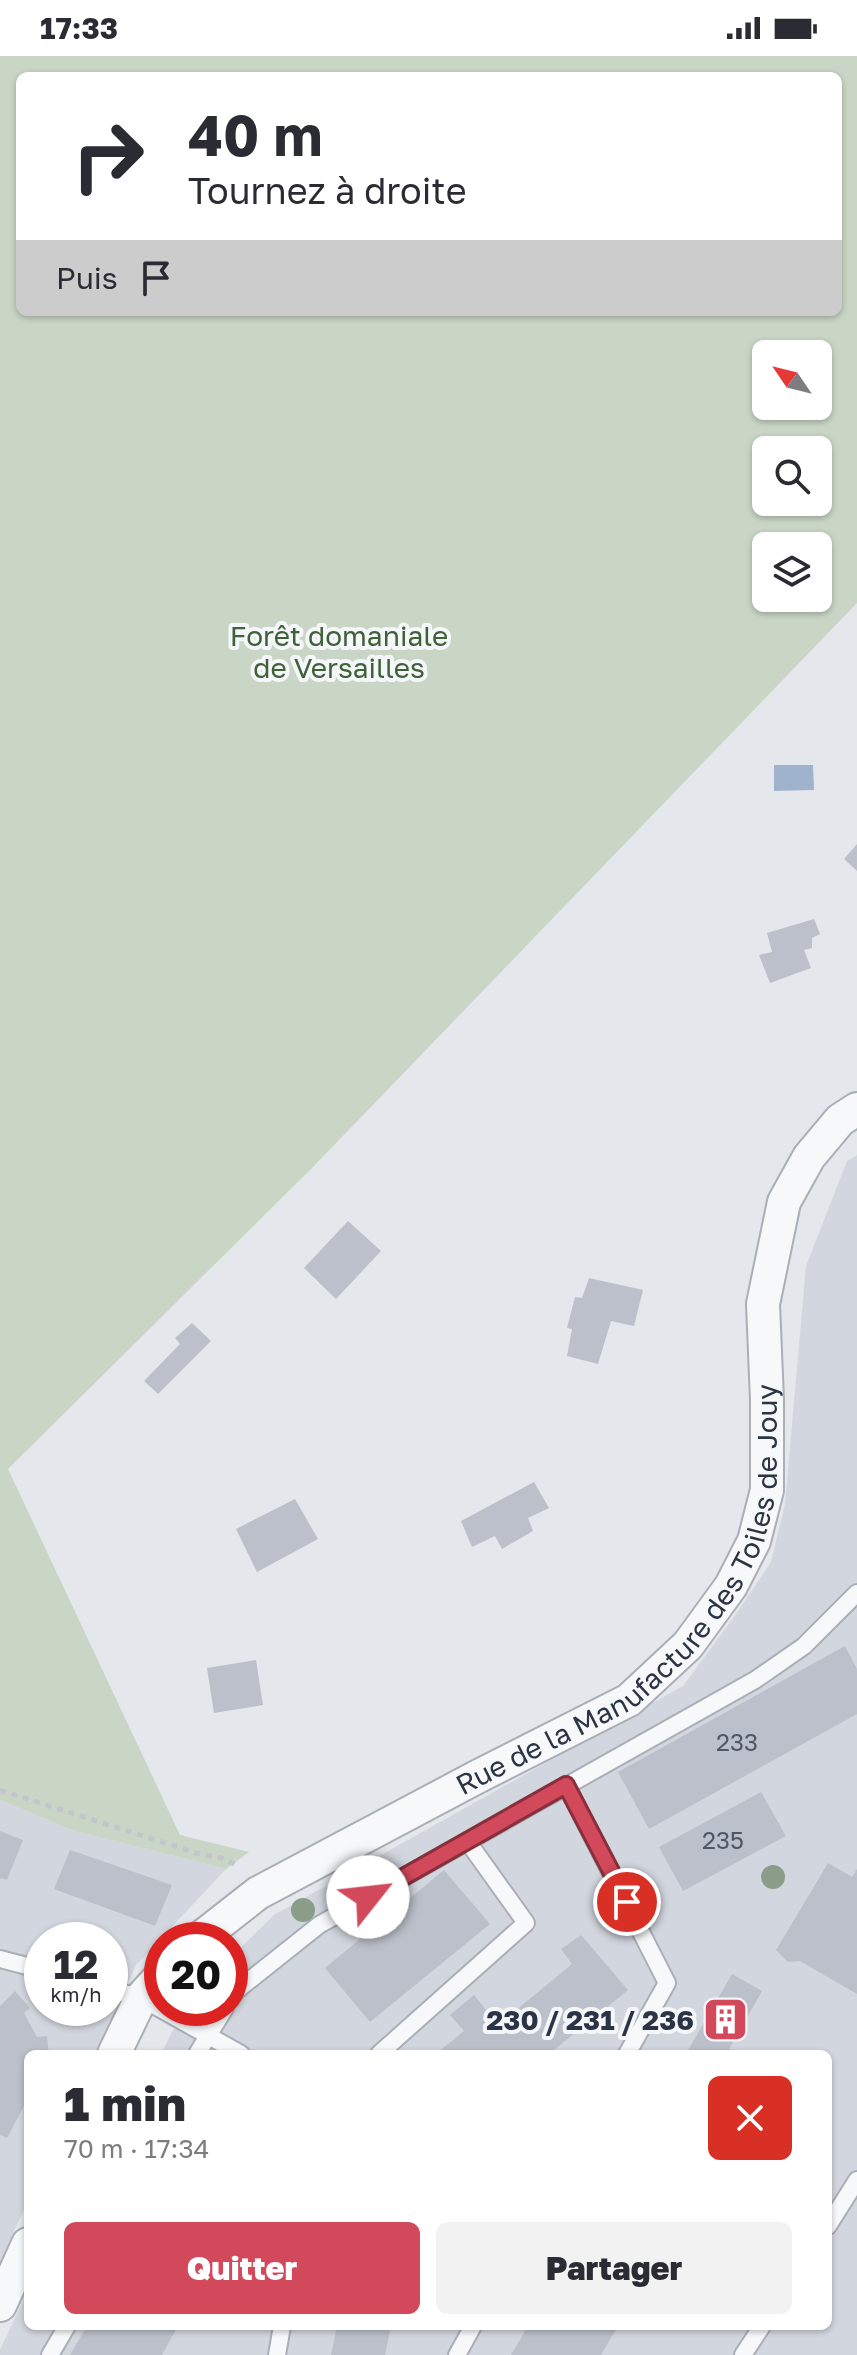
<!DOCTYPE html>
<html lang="fr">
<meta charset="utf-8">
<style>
:root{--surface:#fff;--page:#f2f2f3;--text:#2b2b33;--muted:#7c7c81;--accent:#d1495b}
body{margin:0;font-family:"Golos Text",sans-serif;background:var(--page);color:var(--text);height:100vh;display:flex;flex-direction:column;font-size:30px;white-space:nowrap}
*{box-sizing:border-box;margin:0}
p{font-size:26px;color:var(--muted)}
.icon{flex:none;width:44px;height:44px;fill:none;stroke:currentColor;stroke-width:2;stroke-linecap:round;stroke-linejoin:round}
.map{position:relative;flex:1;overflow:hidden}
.side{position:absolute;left:24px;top:1994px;width:808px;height:280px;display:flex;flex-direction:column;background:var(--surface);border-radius:12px;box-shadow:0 2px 6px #0004}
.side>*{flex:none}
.banner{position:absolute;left:16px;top:16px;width:826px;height:244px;border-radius:12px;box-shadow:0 2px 6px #0004;background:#fff;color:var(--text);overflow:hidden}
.needle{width:52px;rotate:305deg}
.tools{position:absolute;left:752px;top:284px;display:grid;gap:16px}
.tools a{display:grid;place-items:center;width:80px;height:80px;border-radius:12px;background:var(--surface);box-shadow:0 2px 6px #0004;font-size:40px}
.speed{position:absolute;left:24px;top:1866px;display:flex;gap:16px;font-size:40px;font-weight:700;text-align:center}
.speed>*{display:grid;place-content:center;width:104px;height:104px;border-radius:50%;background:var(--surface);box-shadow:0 2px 6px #0004;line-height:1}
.speed small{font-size:20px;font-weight:400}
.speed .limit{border:12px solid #d22;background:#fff;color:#111}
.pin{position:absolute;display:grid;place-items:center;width:68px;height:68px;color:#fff;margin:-34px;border:4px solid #fff;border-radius:50%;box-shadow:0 2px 8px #0007}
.me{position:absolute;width:88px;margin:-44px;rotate:61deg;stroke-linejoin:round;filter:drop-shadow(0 0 6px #0008)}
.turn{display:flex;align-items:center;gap:28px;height:168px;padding:0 40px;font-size:36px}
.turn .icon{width:104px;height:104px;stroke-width:2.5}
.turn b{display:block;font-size:56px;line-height:68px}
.then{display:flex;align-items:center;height:76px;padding:0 40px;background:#0003;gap:16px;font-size:30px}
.round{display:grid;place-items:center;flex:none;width:84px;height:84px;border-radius:12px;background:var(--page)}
.headline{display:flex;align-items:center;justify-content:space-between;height:136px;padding:0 40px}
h1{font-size:48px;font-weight:800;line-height:60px}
.primary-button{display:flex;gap:16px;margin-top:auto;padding:16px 40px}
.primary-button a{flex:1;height:92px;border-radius:12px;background:var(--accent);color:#fff;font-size:32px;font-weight:800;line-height:92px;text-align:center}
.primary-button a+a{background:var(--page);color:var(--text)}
.status{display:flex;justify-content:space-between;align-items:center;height:56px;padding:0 40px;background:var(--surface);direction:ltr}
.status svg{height:22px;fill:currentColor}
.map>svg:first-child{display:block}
</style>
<div class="status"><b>17:33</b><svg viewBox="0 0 49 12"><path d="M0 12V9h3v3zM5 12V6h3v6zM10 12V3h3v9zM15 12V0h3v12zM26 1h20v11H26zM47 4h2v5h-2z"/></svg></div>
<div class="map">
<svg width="857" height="2299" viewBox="0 0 857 2299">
<rect width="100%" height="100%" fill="#e4e7ec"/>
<path fill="#d2d6de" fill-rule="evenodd" d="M857 1099V2299H0V2294L28 2234V2270H828V1998H147L162 1996 184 1952H230V1902L274 1859 683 1630 736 1558 771 1506 785 1448 806 1210 847 1105Z
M0 1744 72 1774 226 1813 136 1909 95 1998H28V2145L0 2206ZM42 1884H110V1952H42Z"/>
<path fill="#c9d6c5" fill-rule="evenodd" d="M0 0H857V547L313 1111 8 1413 180 1779 249 1796 226 1813 72 1774 0 1744ZM20 20H838V256H20ZM766 298H818V350H766ZM766 394H818V446H766ZM766 490H818V542H766Z"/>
<path fill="#9fb4cc" d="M774 709H813L814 734 774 735Z"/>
<path fill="#bbc0ca" d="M857 788V815L844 803Z
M814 863 820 878 812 882V892L804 894 811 912 770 927 759 899 772 896 767 877Z
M348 1165 381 1195 336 1243 304 1212Z
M589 1222 643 1234 634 1270 611 1265 598 1308 567 1300 572 1273 567 1272 575 1241 582 1242Z
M192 1267 211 1285 158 1338 144 1325 180 1288 175 1282Z
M534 1426 549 1452 528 1462 533 1475 502 1493 495 1480 472 1491 461 1465Z
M295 1443 318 1483 257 1516 236 1473Z
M845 1590 857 1613V1658L649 1773 618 1716Z
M256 1604 263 1649 214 1657 207 1612Z
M761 1736 786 1780 683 1835 659 1791Z
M0 1775 23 1784 7 1824 0 1822Z
M70 1794 172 1829 155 1870 54 1833Z
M828 1807 852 1821 857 1813V1938L800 1905 788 1906 776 1894Z
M444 1814 490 1868 370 1966 325 1912Z
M581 1879 628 1934 549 1998H436L464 1975 450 1959 474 1939 498 1969 572 1908 561 1893Z
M732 1918 762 1935 729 1993 738 1998H686Z
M15 1935 30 1952 24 1957 37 1981 47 1980 49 1998H28V2052L24 2050 7 2082 0 2079V1950Z
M87 2270H178L162 2299H70Z
M337 2270H391L385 2299H331Z
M528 2270H618L601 2299H511Z"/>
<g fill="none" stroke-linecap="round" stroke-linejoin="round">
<defs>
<path id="service" d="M566 1729 667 1927 627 1998
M0 1903 42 1914
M110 1933 141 1942 241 1998
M230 1944 236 1935 319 1869 755 1624 804 1590 857 1537
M197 1998 225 1952
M379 1998 526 1867 468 1786
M828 2170 857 2124
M50 2299 67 2270
M277 2299 282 2270
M457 2299 473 2270
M743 2299 762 2270"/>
<g id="minor">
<path id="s1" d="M198 1884 258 1837 475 1722 629 1644 688 1589 731 1530 754 1485 767 1434V1344L763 1248 784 1146 809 1101 840 1064 857 1053"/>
<path d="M114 1998 141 1942 162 1919"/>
<path d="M0 2249 28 2188"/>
</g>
</defs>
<use href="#service" stroke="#a9aeb7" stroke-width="20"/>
<use href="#minor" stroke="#a9aeb7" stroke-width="36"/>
<path stroke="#c2c5cb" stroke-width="5" stroke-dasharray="6 6" stroke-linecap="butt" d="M0 1734 196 1797 221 1802 239 1810"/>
<use href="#service" stroke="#f7f8fa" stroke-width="16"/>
<use href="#minor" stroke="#f7f8fa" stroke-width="32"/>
</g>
<g fill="#899d89">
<circle cx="773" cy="1821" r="12"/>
<circle cx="303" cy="1854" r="12"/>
</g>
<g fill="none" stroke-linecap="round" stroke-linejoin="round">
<defs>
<path id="route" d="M368 1841 566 1729 627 1846"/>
</defs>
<use href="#route" stroke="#882f3b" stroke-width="20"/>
<use href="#route" stroke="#d1495b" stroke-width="14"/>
</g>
<defs>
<symbol id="building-square" viewBox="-11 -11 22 22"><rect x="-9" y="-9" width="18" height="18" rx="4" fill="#d1495b" stroke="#f4f6f9"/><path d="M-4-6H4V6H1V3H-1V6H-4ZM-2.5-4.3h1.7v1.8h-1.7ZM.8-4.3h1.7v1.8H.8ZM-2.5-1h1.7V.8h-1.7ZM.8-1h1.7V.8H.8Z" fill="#fff"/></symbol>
</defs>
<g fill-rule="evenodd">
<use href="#building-square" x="700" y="1938" width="51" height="51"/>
</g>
<g text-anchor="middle" stroke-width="8" stroke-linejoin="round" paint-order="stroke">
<g font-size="24" fill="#4f5766">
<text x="737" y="1695">233</text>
<text x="723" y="1793">235</text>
</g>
<g font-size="28" fill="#3f6138" stroke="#f4f6f9">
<text x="339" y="590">Forêt domaniale<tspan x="339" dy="32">de Versailles</tspan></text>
</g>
<g font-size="28" fill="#2b3445" stroke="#f4f6f9">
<text dy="10" stroke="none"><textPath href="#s1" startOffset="580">Rue de la Manufacture des Toiles de Jouy</textPath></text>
</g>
<g font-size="28" font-weight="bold" fill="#2b3445" stroke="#f4f6f9" text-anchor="end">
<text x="694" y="1974">230 / 231 / 236</text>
</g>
</g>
</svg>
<div class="tools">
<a><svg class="needle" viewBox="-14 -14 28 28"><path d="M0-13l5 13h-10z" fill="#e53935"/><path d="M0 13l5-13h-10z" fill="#7c7c81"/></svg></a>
<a><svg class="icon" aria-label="search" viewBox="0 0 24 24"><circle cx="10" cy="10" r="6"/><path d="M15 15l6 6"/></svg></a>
<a><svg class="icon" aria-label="layers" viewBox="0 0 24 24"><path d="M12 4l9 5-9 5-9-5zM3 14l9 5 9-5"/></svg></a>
</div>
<div class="speed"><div>12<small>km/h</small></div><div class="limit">20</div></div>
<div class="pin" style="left:627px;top:1846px;background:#d93025"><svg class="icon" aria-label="arrive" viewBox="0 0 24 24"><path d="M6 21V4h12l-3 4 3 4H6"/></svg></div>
<svg class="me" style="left:368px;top:1841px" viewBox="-20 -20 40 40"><circle r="19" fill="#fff"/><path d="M0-13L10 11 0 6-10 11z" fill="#d1495b"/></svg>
<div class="banner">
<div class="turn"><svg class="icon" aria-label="right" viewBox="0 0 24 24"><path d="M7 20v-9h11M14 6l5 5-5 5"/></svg><div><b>40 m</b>Tournez à droite</div></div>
<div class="then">Puis<svg class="icon" aria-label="arrive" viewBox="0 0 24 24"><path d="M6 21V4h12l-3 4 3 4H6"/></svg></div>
</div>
<section class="side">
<div class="headline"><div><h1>1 min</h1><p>70 m · 17:34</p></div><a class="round" style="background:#d93025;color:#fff"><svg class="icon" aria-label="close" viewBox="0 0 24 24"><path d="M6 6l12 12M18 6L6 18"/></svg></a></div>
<div class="primary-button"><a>Quitter</a><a>Partager</a></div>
</section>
</div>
